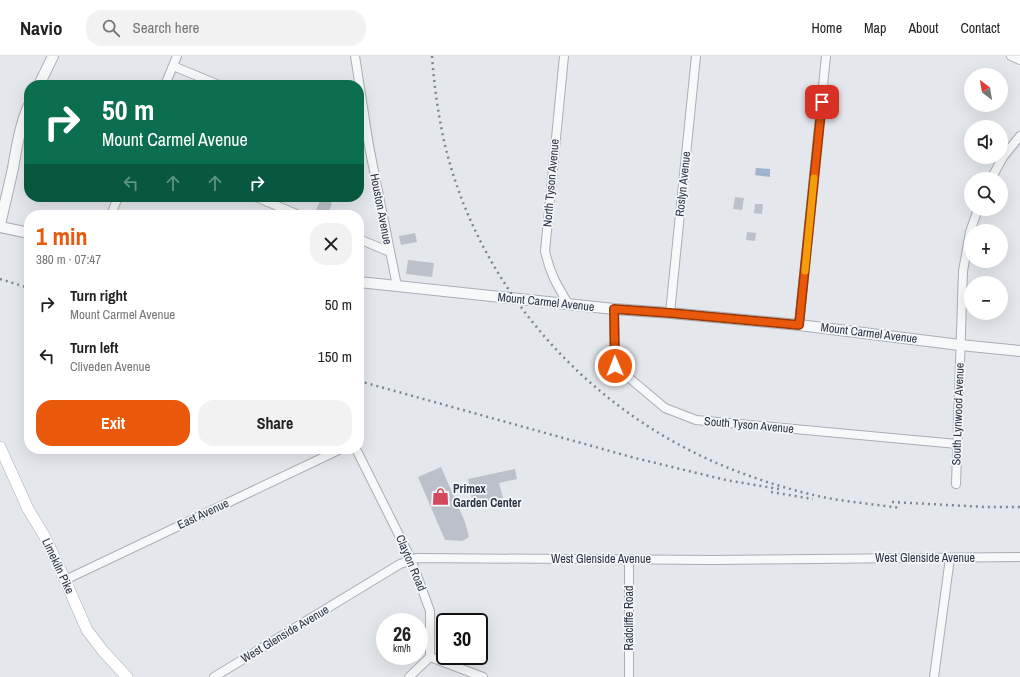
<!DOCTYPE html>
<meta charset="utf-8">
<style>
:root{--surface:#fff;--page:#f2f2f2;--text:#222;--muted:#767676;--line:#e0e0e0;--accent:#ea580c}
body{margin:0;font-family:"Archivo Narrow",sans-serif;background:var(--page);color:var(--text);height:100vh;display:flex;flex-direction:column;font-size:15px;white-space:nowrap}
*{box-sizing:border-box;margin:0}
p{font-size:13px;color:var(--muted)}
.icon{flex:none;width:22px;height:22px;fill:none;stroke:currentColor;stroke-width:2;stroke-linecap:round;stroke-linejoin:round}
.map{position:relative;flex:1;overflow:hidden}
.details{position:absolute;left:24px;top:154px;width:340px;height:244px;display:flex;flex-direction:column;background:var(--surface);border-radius:16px;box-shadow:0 4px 16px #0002}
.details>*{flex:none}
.guide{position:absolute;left:24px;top:24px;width:340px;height:122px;border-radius:16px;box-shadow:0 4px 16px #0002;background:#0b6e4f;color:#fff;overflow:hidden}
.needle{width:26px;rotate:329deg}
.buttons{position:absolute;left:964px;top:12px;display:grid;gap:8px}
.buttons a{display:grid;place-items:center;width:44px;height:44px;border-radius:50%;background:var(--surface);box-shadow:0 4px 16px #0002;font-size:20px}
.speed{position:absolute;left:376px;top:557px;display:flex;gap:8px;font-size:20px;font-weight:700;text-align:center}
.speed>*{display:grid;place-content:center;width:52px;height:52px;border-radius:50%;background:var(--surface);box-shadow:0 4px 16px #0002;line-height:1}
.speed small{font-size:10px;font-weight:400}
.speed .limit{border:2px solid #111;border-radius:6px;background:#fff;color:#111}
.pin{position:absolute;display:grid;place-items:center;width:34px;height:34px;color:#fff;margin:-17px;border-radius:8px;box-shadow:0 2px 6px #0006}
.me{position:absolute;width:44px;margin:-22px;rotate:359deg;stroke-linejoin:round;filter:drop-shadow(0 0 3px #0008)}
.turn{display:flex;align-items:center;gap:14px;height:84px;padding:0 12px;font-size:18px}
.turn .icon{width:52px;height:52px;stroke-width:2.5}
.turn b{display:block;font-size:28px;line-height:34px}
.lanes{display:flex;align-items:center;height:38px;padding:0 12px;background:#0003;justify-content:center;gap:20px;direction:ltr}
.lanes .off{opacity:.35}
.round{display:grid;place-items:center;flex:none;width:42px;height:42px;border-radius:16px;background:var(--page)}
.summary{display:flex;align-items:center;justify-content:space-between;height:68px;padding:0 12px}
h1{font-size:24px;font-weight:700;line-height:30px;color:var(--accent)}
.button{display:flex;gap:8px;margin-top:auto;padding:8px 12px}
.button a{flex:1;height:46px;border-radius:16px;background:var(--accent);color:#fff;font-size:16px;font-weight:700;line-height:46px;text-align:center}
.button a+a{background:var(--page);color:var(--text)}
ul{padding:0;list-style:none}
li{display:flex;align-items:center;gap:12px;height:52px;padding:0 12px}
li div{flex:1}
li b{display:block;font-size:15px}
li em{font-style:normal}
header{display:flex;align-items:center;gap:24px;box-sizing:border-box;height:56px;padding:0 20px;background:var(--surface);border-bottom:1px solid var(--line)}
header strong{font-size:19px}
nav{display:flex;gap:22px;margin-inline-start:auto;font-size:14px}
.search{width:280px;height:36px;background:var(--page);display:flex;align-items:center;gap:10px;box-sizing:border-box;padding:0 14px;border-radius:16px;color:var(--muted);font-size:15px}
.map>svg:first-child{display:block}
</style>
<header>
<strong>Navio</strong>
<div class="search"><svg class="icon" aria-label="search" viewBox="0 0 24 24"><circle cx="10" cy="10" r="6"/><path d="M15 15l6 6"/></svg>Search here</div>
<nav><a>Home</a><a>Map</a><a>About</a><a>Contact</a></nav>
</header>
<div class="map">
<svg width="1020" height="621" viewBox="0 0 1020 621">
<rect width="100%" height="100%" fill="#e4e7ec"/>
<path fill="#9fb4cc" d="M756 112 770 113V121L755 119Z"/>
<path fill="#bbc0ca" d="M735 141 744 142 742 154 733 153Z
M321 143 332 147 328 158 316 154Z
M755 148H763L762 158 754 157Z
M747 176 756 177 755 185 746 184Z
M415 177 417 186 401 189 399 180Z
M408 204 434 207 432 221 406 218Z
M441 411 465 466 469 481 462 485 445 484 418 421Z
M515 413 517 423 499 427 503 442 473 448 468 423Z"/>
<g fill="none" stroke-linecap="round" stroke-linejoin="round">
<defs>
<path id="minor" d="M355 0 369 90 397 230
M564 0 545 195C550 218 557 229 569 249
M1011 0 1020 4
M173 10 219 29
M165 29 177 0
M991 123 1003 101 1020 80
M256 141 299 159
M111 159 118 141
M359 183 390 196
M614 253 615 310 665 352 696 364 957 388
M670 257 696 0
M799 269 826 0
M356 393 411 503 430 555V601L409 621
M956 428 963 215 970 176 978 153
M65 524 341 393
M430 601 483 621
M214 621 400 508 417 502 713 504 1020 501
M629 621V503
M934 621 950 502"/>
<path id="tertiary" d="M39 29 53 0
M0 169C4 150 9 131 13 112 17 90 20 69 29 49
M0 171 29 177
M359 226 614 253 670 257 799 269 960 289 1020 295"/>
<path id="secondary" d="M0 391 28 453 45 481 65 524 87 574 103 595 127 621"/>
</defs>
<use href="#minor" stroke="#a9aeb7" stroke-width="10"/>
<use href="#tertiary" stroke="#a9aeb7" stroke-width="12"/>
<use href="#secondary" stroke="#a9aeb7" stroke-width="12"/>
<use href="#minor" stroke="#f7f8fa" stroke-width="8"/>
<use href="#tertiary" stroke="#f7f8fa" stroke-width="10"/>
<use href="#secondary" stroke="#fff" stroke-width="11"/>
<path stroke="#7d8696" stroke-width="2.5" stroke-dasharray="2 4" stroke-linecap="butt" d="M432 0C434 29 438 57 444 85 478 232 587 354 726 411 756 423 787 433 818 440 845 446 873 448 900 452
M0 223 29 232
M359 325 635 402 726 424 779 433
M771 436 813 443
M892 446 985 451H1020"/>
</g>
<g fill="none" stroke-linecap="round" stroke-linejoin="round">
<defs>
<path id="route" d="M615 310 614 253 670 257 799 269 822 46"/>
</defs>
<use href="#route" stroke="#983908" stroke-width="10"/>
<use href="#route" stroke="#ea580c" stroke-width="7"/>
<path stroke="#f59e0b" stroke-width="7" d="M805 215 814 122"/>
</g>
<defs>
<symbol id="shop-bare" viewBox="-9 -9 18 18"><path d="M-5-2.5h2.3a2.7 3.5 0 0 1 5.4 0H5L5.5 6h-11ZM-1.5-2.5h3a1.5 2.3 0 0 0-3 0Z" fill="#d1495b" stroke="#f4f6f9" stroke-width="2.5" paint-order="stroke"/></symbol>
</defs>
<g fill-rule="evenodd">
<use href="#shop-bare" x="428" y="428" width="25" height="25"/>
</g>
<g text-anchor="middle" stroke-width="3.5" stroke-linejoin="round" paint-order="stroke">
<g font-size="12" fill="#2b3445" stroke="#f4f6f9">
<text transform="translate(551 127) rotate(-85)" y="4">North Tyson Avenue</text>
<text transform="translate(683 128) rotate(-84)" y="4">Roslyn Avenue</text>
<text transform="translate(381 153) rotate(79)" y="4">Houston Avenue</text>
<text transform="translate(546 246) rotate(6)" y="4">Mount Carmel Avenue</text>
<text transform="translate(869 277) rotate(7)" y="4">Mount Carmel Avenue</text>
<text transform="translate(958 358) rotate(-88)" y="4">South Lynwood Avenue</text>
<text transform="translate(749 369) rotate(5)" y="4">South Tyson Avenue</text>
<text transform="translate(203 458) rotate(-25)" y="4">East Avenue</text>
<text x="925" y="506">West Glenside Avenue</text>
<text x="601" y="507">West Glenside Avenue</text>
<text transform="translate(411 507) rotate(67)" y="4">Clayton Road</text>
<text transform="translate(58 510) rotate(65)" y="4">Limekiln Pike</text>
<text transform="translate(629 562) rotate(-90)" y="4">Radcliffe Road</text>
<text transform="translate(285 578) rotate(-31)" y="4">West Glenside Avenue</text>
</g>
<g font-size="12" font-weight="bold" fill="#2b3445" stroke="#f4f6f9" text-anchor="start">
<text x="453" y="437">Primex<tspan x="453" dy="14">Garden Center</tspan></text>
</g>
</g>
</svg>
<div class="buttons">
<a><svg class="needle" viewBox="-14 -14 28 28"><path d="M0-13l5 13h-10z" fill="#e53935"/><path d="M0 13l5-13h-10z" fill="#767676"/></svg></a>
<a><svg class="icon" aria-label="sound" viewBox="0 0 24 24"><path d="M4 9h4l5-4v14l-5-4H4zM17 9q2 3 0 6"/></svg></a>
<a><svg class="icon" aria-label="search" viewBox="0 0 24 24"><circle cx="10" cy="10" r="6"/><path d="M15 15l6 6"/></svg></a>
<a>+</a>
<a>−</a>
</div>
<div class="speed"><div>26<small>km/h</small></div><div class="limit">30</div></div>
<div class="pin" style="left:822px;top:46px;background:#d93025"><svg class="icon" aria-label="arrive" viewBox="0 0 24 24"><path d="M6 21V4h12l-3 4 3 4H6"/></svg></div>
<svg class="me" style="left:615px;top:310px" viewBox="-20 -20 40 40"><circle r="17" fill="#ea580c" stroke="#fff" stroke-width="3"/><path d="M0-11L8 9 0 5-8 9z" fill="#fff"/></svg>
<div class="guide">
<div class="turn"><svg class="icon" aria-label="right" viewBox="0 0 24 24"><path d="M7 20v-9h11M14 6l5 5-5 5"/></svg><div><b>50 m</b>Mount Carmel Avenue</div></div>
<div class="lanes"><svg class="icon off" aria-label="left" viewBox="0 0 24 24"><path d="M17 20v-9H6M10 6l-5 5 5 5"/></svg><svg class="icon off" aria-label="ahead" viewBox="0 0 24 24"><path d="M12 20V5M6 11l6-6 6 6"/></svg><svg class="icon off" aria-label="ahead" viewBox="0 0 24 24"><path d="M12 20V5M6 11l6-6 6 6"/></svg><svg class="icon" aria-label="right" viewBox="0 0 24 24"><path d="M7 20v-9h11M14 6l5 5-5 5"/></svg></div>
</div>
<section class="details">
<div class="summary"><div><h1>1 min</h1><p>380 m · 07:47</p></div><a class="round"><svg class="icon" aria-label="close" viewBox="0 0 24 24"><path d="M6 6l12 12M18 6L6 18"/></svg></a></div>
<ul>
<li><svg class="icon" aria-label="right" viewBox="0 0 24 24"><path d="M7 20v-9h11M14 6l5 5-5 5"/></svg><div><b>Turn right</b><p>Mount Carmel Avenue</p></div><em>50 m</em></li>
<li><svg class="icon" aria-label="left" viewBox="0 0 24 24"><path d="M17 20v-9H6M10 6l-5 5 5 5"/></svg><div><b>Turn left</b><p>Cliveden Avenue</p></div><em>150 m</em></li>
</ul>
<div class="button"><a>Exit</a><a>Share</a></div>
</section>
</div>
